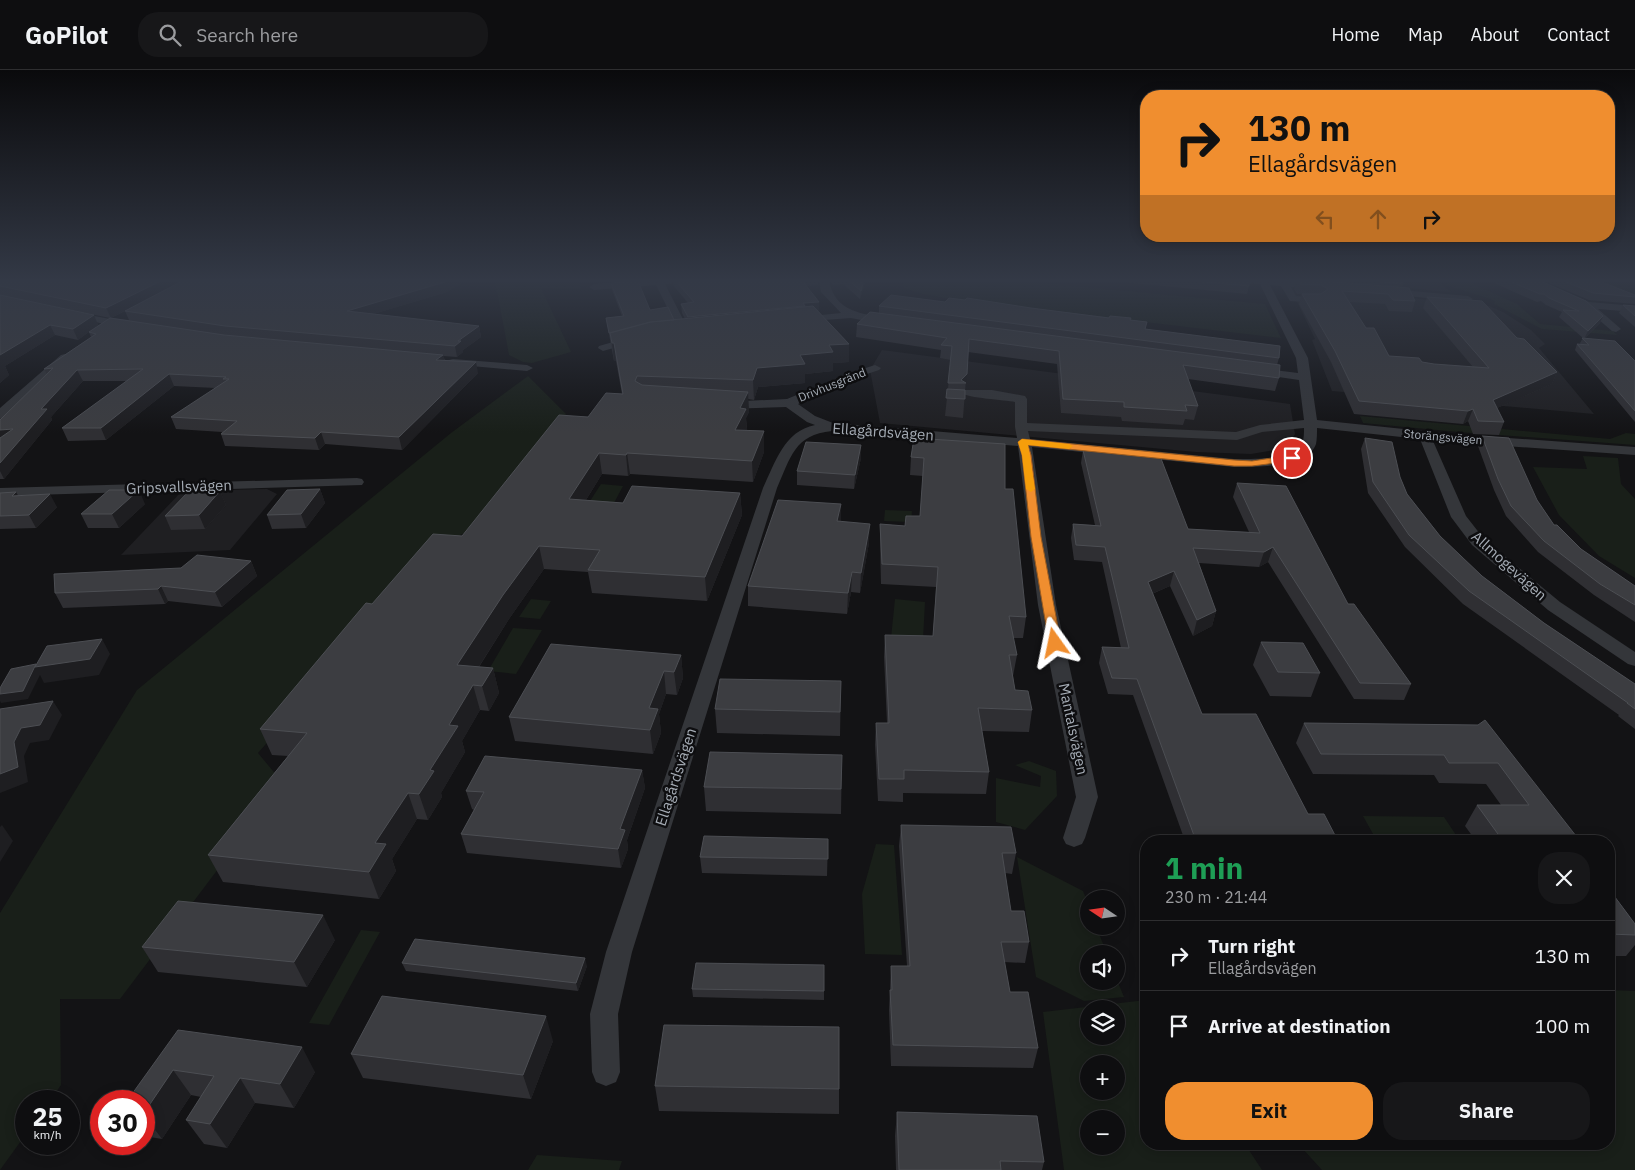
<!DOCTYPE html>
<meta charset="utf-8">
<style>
:root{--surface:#0e0e10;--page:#171719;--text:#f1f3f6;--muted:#9b9c9f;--line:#2e2e30;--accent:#f08e2f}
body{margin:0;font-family:"IBM Plex Sans",sans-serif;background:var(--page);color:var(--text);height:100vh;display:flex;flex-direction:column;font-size:19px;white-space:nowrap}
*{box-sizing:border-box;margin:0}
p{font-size:16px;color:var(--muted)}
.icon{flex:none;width:28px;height:28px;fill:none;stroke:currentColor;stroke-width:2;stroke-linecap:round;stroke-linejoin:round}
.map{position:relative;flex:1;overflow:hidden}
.drawer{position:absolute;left:1140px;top:765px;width:475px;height:315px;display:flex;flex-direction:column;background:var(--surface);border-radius:20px;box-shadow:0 2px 12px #0003,0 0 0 1px var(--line)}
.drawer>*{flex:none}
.hud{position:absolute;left:1140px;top:20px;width:475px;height:152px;border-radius:20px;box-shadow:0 2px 12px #0003,0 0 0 1px var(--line);background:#f08e2f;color:#111;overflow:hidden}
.needle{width:32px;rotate:283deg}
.tools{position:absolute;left:1080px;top:820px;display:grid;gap:10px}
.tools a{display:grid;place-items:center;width:45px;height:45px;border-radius:50%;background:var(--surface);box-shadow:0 2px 12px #0003,0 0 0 1px var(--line);font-size:25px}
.speed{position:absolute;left:15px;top:1020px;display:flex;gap:10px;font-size:25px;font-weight:700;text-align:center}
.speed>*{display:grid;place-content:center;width:65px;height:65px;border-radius:50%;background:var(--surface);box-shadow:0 2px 12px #0003,0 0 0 1px var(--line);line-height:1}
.speed small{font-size:12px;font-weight:400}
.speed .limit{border:8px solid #d22;background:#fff;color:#111}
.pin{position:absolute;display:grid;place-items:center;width:42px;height:42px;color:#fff;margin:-21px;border:2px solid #fff;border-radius:50%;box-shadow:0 1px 5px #0007}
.me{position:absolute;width:55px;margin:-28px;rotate:348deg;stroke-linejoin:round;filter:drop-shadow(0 0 4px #0008)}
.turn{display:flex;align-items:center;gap:18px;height:105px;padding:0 25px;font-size:22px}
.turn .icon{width:65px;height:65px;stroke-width:2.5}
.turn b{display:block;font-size:35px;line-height:42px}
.lanes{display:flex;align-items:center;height:48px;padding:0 25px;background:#0003;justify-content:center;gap:25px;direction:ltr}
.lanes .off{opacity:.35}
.round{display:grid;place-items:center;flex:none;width:52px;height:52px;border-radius:20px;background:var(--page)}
.headline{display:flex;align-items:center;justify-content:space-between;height:85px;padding:0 25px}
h1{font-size:30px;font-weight:800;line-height:38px;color:#1e9e55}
.cta{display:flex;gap:10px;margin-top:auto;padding:10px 25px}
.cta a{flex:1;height:58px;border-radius:20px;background:var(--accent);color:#111;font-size:20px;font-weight:800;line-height:58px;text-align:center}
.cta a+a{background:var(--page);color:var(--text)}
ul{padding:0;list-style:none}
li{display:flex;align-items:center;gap:15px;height:70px;padding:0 25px;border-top:1px solid var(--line)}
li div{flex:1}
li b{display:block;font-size:19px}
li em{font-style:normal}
header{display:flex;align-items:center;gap:30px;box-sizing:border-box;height:70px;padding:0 25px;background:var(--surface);border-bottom:1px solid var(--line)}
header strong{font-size:24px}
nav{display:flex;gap:28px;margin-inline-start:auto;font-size:18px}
.search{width:350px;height:45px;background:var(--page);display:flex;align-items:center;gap:12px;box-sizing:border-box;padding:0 18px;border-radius:20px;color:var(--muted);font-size:19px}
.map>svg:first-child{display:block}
</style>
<header>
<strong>GoPilot</strong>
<div class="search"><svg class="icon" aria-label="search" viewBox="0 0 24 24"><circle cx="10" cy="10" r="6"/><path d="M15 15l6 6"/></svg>Search here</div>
<nav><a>Home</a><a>Map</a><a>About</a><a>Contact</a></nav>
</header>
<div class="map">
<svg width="1635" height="1100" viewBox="0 0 1635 1100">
<rect width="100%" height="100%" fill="#131315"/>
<path fill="#1f1f22" d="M1301 209H1435L1451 222Z
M1290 217 1467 233 1468 230 1489 236 1503 242 1531 260 1545 274 1539 278 1594 344 1332 321 1312 270 1315 269Z
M882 280 1290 334 1295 364 1286 378 1251 384 1196 382 880 353 870 300Z
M267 419 277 424 230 480 121 485 182 421Z"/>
<path fill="#191f19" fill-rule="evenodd" d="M493 209H578L581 219 541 218 571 282 532 293 523 292 509 285 498 226Z
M901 209H998L1265 234 1281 268 950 229 919 223 905 218Z
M1441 209H1462L1517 234 1540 254 1613 261 1617 265 1542 259 1494 234 1495 231C1479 224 1462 222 1446 214L1448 212Z
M1594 209H1635V225Z
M528 306 566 344 482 453 437 478 258 683 283 713 120 929H60L61 1015 50 1031H26V1064L0 1100V843L137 620 451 363Z
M1360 346 1610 369 1626 363 1635 364V375L1458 362 1363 353Z
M1583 386 1618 388 1621 414 1635 429V508L1599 486 1559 445 1533 397 1587 399Z
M601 414 623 416 614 433 590 431Z
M885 440 912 441 911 452 884 451Z
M531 529 551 531 540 549 519 547Z
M895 529 925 532 923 570 891 568Z
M513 558 542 560 516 604 488 601Z
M1029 691 1056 701 1057 726 1025 760 996 752V708L1040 717 1041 706 1015 695Z
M1363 746 1444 747 1460 771H1377Z
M876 774 894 775 902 885 865 884 862 824Z
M1017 787 1083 821 1089 836V856H1096L1107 884H1089V911H1116V908L1124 927 1084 931 1036 907Z
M361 860 380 862 329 955 309 953Z
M1609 920 1635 921V1100H1322L1302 1078 1303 1074H1609Z
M1146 930V1074H1245L1262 1100H1064L1043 942ZM1089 939H1116V966H1089ZM1089 994H1116V1021H1089ZM1089 1049H1116V1076H1089Z
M537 1085 622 1091 619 1100H528Z"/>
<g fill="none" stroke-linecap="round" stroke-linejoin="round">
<path fill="#34363a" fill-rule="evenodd" d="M661 209H693L688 212 665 214 689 261 688 263 684 264 679 261 656 215 594 220 589 217 594 214Z
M819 209H829C833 237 853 242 878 247 883 248 888 248 892 252L887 255 851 248 797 252V248L801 247 841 243 821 222Z
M1226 209H1267L1318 213 1323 216 1318 219 1291 217 1296 226 1321 228V232L1318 233 1290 231 1281 216 1270 215 1308 288 1317 350 1452 364 1635 377V385L1433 371 1466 446 1484 469 1560 532 1635 582V596L1628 594 1548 540 1472 475 1451 447 1420 369 1317 358C1317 363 1317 369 1316 374 1308 398 1255 397 1234 397L1032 377 1056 535 1098 727 1085 768 1082 774 1074 777 1066 774 1063 768 1076 727 1038 535 1018 376 832 361C794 365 791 387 777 418L632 882 618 944 620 1002 616 1012 606 1016 596 1012 592 1002 590 944 606 882 763 418C775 393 784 361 815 355L807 352 786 337 726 339 720 335 722 332 787 329 847 304 875 295 881 298 879 300 855 308 798 334 815 346 833 353 1017 368 1015 357V332C1005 330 967 328 962 323L964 320H992L1025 326 1027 329V353L1236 362 1260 355 1304 350 1299 310 1257 304 1251 301 1257 298 1298 303 1296 288 1260 214 1231 212ZM1304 358C1304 363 1304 369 1302 374 1296 390 1249 389 1234 389L1030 369 1028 361 1237 370 1262 362Z
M1522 209H1535L1589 232 1635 236V242L1598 239 1621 259 1616 262 1612 261 1584 237Z
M1389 219 1468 226 1473 229 1468 232 1386 224V220Z
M73 242 126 252 131 255 126 258 69 247 68 245Z
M634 266 639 269 638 271 603 281 598 278 599 276Z
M65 284 71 287 69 289 4 348 0 349V338L61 285Z
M453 289 527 295 533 298 527 301 449 294 447 292 449 290Z
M357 408 362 409 364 412 362 415 0 426V418Z"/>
</g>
<path fill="#2f2f33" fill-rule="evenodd" d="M0 209 447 222 373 244 479 256 481 267 463 280V282L457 287 443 286 445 290 478 303 402 380 325 374 319 380 225 376 221 364 222 362 176 359 171 347 216 318 174 316 106 370 68 371 62 358 127 311H83L51 347 52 350 4 409H0V350L47 304 44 299 91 267 89 262 110 248 0 225ZM129 239 125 241 129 250 111 248Z
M673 209H818V215L807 216 819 241H818L849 274V292L833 293V301L805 304V313L758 317 754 330 748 329 749 342 746 348 747 359 746 360 764 382 753 412 630 404 628 406 602 404 586 430 623 433 740 423 742 445 707 531 592 523 588 502 544 499 509 549 479 597 493 598 499 623 489 641 480 640 462 671 465 682 441 723 442 727 428 750 417 749 392 789 396 801 379 829 223 812 208 785 288 686 272 685 260 659 372 534 462 466 588 347 622 324 616 291H614L606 248 622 246 612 220 611 213 650 240 674 250 685 249 682 243 681 234 688 233 673 215Z
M831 209H866L860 229 843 214 832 215Z
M1090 209H1249V216L1247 224Z
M1294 209H1401L1403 214 1402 217 1415 231 1412 242 1389 241 1385 234 1350 232 1366 258 1389 286 1434 294 1473 297 1423 238 1427 227 1517 268 1557 302 1552 314 1497 338 1504 352 1499 365 1473 364 1468 351 1463 354 1354 344 1331 292 1299 234 1302 224H1297L1294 219 1297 209Z
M1485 209H1536L1603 246 1600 253 1585 268 1635 291V352L1575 280 1577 274 1581 275 1580 273 1583 268 1559 247 1562 242 1546 235 1541 231 1537 232Z
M1540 209H1594L1635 225V234L1589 230Z
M0 225 94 245 98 255 78 270 55 265 5 296 9 305 0 313Z
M945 232 1031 238 1147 252 1145 259 1279 288 1277 295 1279 308 1275 321 1188 309 1198 336 1194 350 1185 349 1183 355 1122 351 1121 347 1061 343 1057 294 968 282 963 348 945 346 951 290 940 288 941 280 856 267 857 254 879 243V236Z
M1623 235 1635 236V257L1619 243Z
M1482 366 1537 430 1554 455 1581 479 1635 516V552L1594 525 1538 482 1506 446 1494 420 1478 376Z
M914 368 1005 419 1026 547 1023 568H1013L1017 585 1013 606 1015 620 1032 640 1029 662 982 661 989 702 986 724 903 723V732L878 731 875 675 876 653H887L884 587 885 565 933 566 936 517 881 514 880 473V454L905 456 920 446 923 406 910 405 911 387Z
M1365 368 1400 407 1407 424 1440 466 1482 506 1544 553 1635 614V659L1618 646 1619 645 1463 534 1405 477 1368 423 1361 379Z
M861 375V388L854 419 797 415V401Z
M1083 380 1188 459 1249 462 1233 427 1237 413 1348 534 1411 614 1404 630 1354 629 1268 492 1259 497 1199 493 1216 541 1212 556 1193 566 1170 516 1152 524 1202 644 1308 744 1338 771H1185L1133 625 1108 624 1099 593 1102 577 1121 578 1102 492 1074 490 1071 468 1073 454 1095 455 1081 393Z
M320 419 325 433 306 458 272 459 267 445Z
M220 421 226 435 205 459 171 460 165 446Z
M16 422 18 426 57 437 36 458 0 459V423Z
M145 434 119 458H88L81 444Z
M841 434V452L869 473 860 523 851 522 847 544 748 536V516Z
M251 491 257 506 222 537 168 531 165 534 63 538 55 523 181 498Z
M1261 572 1320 603 1311 627 1270 626 1253 595Z
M681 585 683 608 677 625 666 624 659 644 661 663 653 684 515 671 509 647Z
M841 611 840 666 717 663 715 639Z
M1304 653 1478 655 1580 771H1476L1465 756 1477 735H1501L1486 714 1439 713 1434 705 1313 704 1296 673Z
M842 685 841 744 706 741 704 717Z
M642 700 645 718 627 770 628 779 621 798 467 783 461 764 474 740 472 739 466 721Z
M901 755 1016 783 1012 804 1005 803 1011 841 1029 872 1025 893 1004 892 1010 922 1038 978 1033 998 891 996 889 940 891 896H907L899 776Z
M828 769 827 806 702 803 700 787Z
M1609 819 1635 854V875L1626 886H1609Z
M335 870 307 917 158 902 142 877Z
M402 893 587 896 578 921 406 901Z
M824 895V930L693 927 692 919Z
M178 960 315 1002 294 1038 255 1033 227 1078 204 1074 186 1050 201 1027 191 1025 162 1069 144 1066V1031Z
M553 971 531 1029 363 1008 351 984Z
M655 1016 839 1019V1044L659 1041Z
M897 1042 1044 1092 1042 1100H896L895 1066Z"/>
<path fill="#1e1e21" d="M165 209H187L111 248 106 238Z
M451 209H470L447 222 350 251 347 241Z
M608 209H635L608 212Z
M864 209H866L860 229 861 221Z
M819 232V241L689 256 688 247Z
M94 245 98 255 78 270 73 259Z
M1603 246 1600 253 1584 269 1588 261Z
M50 255 55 265 5 296 9 305 0 313V285Z
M479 256 481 267 463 280V282L457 287 455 276 458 271Z
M612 273H614L616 291H614Z
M849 274V292L833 293V301L805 304V313L758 317 754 330 753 310 757 298 829 275Z
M443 285 446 296 436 290Z
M476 292 478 303 402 380 399 367Z
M77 300 83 311 51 347 52 350 4 409 0 401V360L41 339Z
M1557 302 1552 314 1488 342 1493 330Z
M169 304 174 316 106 370 101 358Z
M967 304 966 313 961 310Z
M748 322 749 342 746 348 747 359 736 380 735 360 740 338Z
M1473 339 1468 351 1463 354 1468 341Z
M764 361V382L753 412 752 391Z
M321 362 325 374 319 380 315 368Z
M861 375V388L854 419 855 405Z
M599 383 602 404 573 451 569 429Z
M627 383 630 404 628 406 626 385Z
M320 419 325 433 306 458 301 444Z
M139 420 145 434 119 458 112 444Z
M220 421 226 435 205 459 199 445Z
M16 422 23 434 12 426Z
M740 423 742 445 707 531 705 507Z
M50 424 57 437 36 458 29 445Z
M841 434V453L837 451Z
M870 454 869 473 860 523 861 503Z
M539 476 544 499 509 549 464 620 457 595 503 525Z
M1273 477 1268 492 1259 497 1264 482Z
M251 491 257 506 222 537 215 522Z
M1174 501 1170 516 1144 527 1148 512Z
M852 502 851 522 847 544 848 523Z
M161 516 168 531 165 534 158 519Z
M1216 541 1212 556 1193 566 1197 550Z
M102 569 110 584 99 605 44 613 40 605 28 629 1 633 0 631V624L35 597Z
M681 585 683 608 677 625 674 602Z
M493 598 499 623 489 641 482 616Z
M664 601 666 624 659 644 661 663 653 684 650 660 649 638Z
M473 615 480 640 462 671 465 682 441 723 442 727 428 750 419 724 430 700 449 655Z
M53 631 62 645 49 670 30 673 24 686 28 712 0 723V704L21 658Z
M642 700 645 718 627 770 628 779 621 798 618 779 620 759Z
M408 723 417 749 392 789 396 801 379 829 369 802 375 773Z
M2 755 13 771 0 792V757Z
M323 845 335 870 307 917 294 892Z
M585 888 587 896 578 921 576 913Z
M546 946 553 971 531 1029 523 1005Z
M302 977 315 1002 294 1038 280 1014Z
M173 1000 191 1025 162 1069 144 1045V1043Z
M240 1008 255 1033 227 1078 210 1054Z"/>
<path fill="#3c3d41" stroke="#4c4e53" d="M0 209H165L106 238 0 216Z
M186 209H451L445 212 347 241 479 256 458 271H461L455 276 225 256 125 241Z
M674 209H801L819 232 803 233 805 236 688 247 681 234 694 232Z
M847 209H864L861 221Z
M1171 209H1249V216Z
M1297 209 1409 218 1415 231 1393 230 1388 224 1342 221 1366 258H1374L1389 286 1419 288 1422 292 1434 294 1489 298 1427 227 1482 231 1517 268 1524 269 1557 302 1493 330 1504 352 1478 351 1473 339 1468 341 1359 331 1335 281 1302 224H1321L1328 219 1321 215 1300 214Z
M1351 209H1401L1403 214Z
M1504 209H1536L1586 231 1603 246 1588 261 1563 240 1579 241 1549 228 1544 224H1540Z
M1559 209H1594L1635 225V227L1593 223Z
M638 211 650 240 668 237 674 250 650 252 609 263 606 248 624 246 611 213Z
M0 225 94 245 73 259 50 255 0 285Z
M891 225 945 232 949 228 965 230 967 228 1031 238 1109 248 1110 246 1131 248 1130 250 1147 252 1145 259 1280 276 1279 288 879 236Z
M1623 235 1635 236V246Z
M813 236 849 274 829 275 833 282 800 285 805 294 757 298 753 310 637 306 635 311 642 315 748 322 740 338 746 339 735 360 764 361 752 391 627 383 626 385 599 383 569 429 623 433 632 416 740 423 705 507 588 500 600 480 539 476 503 525 457 595 493 598 482 616 473 615 449 655 458 656 430 700 434 701 419 724 408 723 375 773 386 774 369 802 208 785 307 663 260 659 366 533 372 534 433 464 462 466 559 345 588 347 606 323 623 324 614 273H612L610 263 651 252Z
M870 242 1280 295 1279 308 1183 295 1198 336 1185 335 1187 341 1124 337V332L1063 329 1059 281 969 269 967 304 961 310 966 313H948L952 276 941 275 947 268 857 254Z
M110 248 224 265 443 285 436 290 476 292 399 367 321 362 315 368 221 364 237 351 171 347 229 309H223L226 307 169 304 101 358H62L143 299 77 300 41 339H47L0 393V368L13 359 0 360V350L53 298 44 299 96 264 89 262Z
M1582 268 1615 271 1635 291V341L1577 274 1589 275Z
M947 319 965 320V329L946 328Z
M1482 366 1509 368 1537 430 1554 455H1557L1581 479 1635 516V535L1600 514 1544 471 1511 436 1498 409Z
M914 368 1005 374V419H1013L1026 547 1009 546 1017 585H1009L1015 620 1028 621 1032 640 978 638 989 702 904 700V709H879L876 653H889L885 565 933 566 938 497 882 494 880 454 905 456 906 446H920L924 388 911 387Z
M1365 368 1392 372 1400 407 1407 424 1440 466 1482 506 1544 553 1635 614V639L1627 633H1628L1469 521 1409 465 1373 412Z
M806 372 861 375 855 405 797 401Z
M1083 380 1160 386 1188 459 1260 463 1237 413 1286 416 1348 534H1354L1411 614 1360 613 1273 477 1264 482 1193 478 1216 541 1197 550 1174 501 1148 512 1202 644H1256L1308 744H1324L1338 771H1196L1137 609 1112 608 1102 577 1129 578 1105 477 1076 475 1073 454 1101 456Z
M320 419 301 444 267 445 287 420Z
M109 420H139L112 444H81Z
M220 421 199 445 165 446 188 422Z
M16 422 12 426 50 424 29 445 0 446V423Z
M778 430 841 434 837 451 870 454 861 503 852 502 848 523 748 516Z
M197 485 251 491 215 522 161 516 158 519 55 523 54 504 181 498Z
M102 569 90 589 35 597 47 576Z
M1261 572 1303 573 1320 603 1278 602Z
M551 574 681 585 674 602 664 601 649 638 658 639 650 660 509 647Z
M36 594 23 621 0 624V618L11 599Z
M720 609 841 611 840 642 715 639Z
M53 631 40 655 21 658 14 672 18 697 0 704V639Z
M1485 650 1580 771H1503L1477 735H1529L1498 693H1449L1444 685 1321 684 1304 653 1478 655Z
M710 682 842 685 841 719 704 717Z
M485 686 642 700 620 759 625 760 618 779 461 764 484 722 466 721Z
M901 755 1011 757 1016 783H1002L1011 841H1024L1029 872H1001L1010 922H1028L1038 978 893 975 890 920H892L891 896H910Z
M704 766 828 769V789L700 787Z
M1609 819 1635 854V865L1609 864Z
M178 831 323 845 294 892 142 877Z
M415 869 585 888 576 913 402 893Z
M696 893 824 895V921L692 919Z
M382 926 546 946 523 1005 351 984Z
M664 955 839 957V1019L655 1016Z
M178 960 302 977 280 1014 240 1008 210 1054 186 1050 214 1006 173 1000 144 1043V1031H127Z
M897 1042 1037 1046 1044 1092 1000 1091 1001 1100H899Z"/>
<linearGradient id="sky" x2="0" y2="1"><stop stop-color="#0a0a0c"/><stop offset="0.58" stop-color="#333946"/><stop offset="1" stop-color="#333946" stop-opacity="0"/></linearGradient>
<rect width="1635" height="363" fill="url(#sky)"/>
<path fill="#f08e2f" stroke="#9c5c1f" d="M1022 369 1234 390 1252 391 1292 385 1297 388 1292 391 1252 396H1234L1028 375 1031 385 1041 467 1061 573 1055 577 1049 573 1031 467 1022 385 1018 372Z"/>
<path fill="#f59e0b" d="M1022 369 1069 374 1073 376 1069 379 1028 375 1035 419 1031 422 1026 419 1022 385 1018 372Z"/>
<g text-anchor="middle" stroke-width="5" stroke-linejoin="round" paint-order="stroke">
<g font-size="12" fill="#a5acb5" stroke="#0e0e10">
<text transform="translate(832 315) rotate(-22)" y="4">Drivhusgränd</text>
<text transform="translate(1443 367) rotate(5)" y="4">Storängsvägen</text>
</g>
<g font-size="15" fill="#a5acb5" stroke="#0e0e10">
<text transform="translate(883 362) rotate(4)" y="5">Ellagårdsvägen</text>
<text transform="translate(179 417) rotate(-2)" y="5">Gripsvallsvägen</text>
<text transform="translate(1509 496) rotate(42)" y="5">Allmogevägen</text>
<text transform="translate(1073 659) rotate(78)" y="5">Mantalsvägen</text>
<text transform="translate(676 707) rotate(-72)" y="5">Ellagårdsvägen</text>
</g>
</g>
</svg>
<div class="tools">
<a><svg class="needle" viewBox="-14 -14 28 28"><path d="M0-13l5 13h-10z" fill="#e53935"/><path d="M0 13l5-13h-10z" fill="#9b9c9f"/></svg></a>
<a><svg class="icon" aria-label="sound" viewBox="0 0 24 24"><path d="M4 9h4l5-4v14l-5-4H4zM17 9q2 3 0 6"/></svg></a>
<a><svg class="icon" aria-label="layers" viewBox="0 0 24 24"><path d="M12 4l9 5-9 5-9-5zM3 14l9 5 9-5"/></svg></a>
<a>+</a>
<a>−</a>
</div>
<div class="speed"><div>25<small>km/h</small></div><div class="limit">30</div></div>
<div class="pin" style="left:1292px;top:388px;background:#d93025"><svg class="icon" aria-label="arrive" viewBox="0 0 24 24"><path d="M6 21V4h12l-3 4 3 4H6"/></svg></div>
<svg class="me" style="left:1055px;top:573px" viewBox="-20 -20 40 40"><path d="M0-17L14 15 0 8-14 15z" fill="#f08e2f" stroke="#fff" stroke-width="4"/></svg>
<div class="hud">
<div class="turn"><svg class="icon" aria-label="right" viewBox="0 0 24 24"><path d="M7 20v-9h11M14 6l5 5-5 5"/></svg><div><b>130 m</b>Ellagårdsvägen</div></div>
<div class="lanes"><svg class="icon off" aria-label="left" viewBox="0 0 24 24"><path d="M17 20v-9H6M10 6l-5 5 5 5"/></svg><svg class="icon off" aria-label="ahead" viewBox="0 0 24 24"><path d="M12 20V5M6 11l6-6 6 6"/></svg><svg class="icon" aria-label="right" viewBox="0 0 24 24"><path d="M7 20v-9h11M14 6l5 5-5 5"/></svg></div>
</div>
<section class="drawer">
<div class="headline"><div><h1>1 min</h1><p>230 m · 21:44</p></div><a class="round"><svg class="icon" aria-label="close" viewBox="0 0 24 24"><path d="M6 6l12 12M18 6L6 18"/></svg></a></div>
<ul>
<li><svg class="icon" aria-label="right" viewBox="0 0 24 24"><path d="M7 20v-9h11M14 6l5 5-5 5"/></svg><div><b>Turn right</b><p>Ellagårdsvägen</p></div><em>130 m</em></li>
<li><svg class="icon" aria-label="arrive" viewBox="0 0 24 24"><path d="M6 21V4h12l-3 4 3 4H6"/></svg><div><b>Arrive at destination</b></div><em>100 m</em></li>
</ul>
<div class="cta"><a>Exit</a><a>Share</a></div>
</section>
</div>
